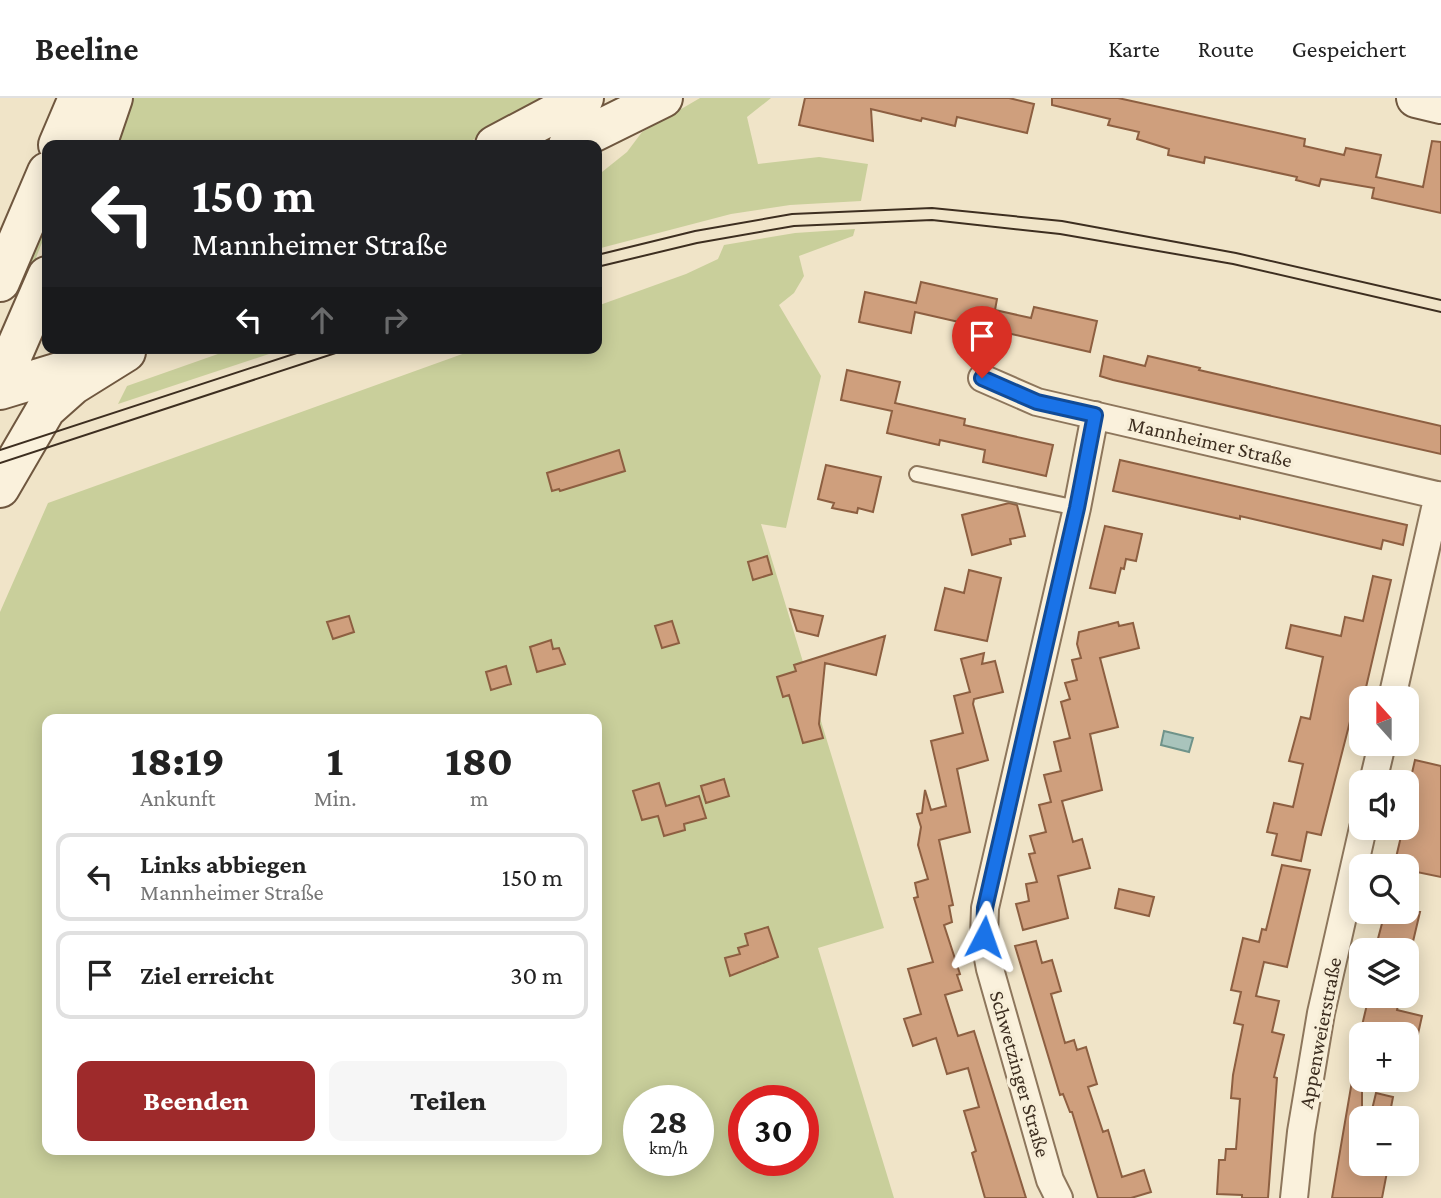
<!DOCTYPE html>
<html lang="de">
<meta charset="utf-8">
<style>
:root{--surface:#fff;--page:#f6f6f6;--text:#222;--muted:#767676;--line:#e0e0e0;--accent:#9e2a2b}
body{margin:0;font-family:"Crimson Pro",serif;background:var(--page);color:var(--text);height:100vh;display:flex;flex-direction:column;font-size:26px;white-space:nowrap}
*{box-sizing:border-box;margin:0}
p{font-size:23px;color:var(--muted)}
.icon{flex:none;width:38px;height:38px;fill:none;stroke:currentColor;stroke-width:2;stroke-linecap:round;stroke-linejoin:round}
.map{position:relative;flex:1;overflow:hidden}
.side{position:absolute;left:42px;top:616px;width:560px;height:441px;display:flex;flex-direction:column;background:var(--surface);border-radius:14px;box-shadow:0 4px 18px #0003}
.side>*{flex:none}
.guide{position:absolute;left:42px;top:42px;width:560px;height:214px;border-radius:14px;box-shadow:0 4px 18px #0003;background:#202124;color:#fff;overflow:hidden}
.needle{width:46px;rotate:339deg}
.tools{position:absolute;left:1349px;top:588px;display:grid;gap:14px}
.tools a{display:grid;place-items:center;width:70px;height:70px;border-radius:14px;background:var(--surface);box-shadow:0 4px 18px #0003;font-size:35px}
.speed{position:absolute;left:623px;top:987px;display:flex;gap:14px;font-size:35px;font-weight:700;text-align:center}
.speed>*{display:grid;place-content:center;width:91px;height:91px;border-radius:50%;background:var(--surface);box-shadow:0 4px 18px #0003;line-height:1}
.speed small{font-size:18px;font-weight:400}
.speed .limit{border:10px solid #d22;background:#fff;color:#111}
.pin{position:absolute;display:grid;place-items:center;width:60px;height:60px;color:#fff;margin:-72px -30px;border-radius:50% 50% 50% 0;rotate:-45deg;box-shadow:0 0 7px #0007}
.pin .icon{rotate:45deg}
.me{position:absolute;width:77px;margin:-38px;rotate:4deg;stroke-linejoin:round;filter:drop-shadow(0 0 5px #0008)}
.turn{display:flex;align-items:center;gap:24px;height:147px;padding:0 35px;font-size:32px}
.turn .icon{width:91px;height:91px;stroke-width:2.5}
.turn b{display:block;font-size:49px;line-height:60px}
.lanes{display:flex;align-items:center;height:66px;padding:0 35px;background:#0003;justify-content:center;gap:35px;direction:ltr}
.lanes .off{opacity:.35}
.eta{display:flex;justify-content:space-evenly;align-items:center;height:119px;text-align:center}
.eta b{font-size:42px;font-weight:800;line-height:49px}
.primary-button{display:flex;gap:14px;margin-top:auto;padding:14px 35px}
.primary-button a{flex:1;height:80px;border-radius:14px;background:var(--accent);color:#fff;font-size:28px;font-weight:800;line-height:80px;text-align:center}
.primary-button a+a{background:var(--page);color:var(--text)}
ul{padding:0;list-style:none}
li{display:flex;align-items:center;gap:21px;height:88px;margin:0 14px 10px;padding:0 21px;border:4px solid var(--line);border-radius:14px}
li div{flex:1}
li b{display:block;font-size:26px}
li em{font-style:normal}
header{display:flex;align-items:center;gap:42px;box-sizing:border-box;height:98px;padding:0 35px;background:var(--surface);border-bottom:2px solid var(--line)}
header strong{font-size:33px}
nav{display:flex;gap:38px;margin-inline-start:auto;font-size:24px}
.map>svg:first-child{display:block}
</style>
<header>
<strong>Beeline</strong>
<nav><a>Karte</a><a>Route</a><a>Gespeichert</a></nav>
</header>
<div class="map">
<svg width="1441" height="1100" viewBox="0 0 1441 1100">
<rect width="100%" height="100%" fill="#f0e4c8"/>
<path fill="#c9cf9b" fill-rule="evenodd" d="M123 0H552L463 47H110Z
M700 0H771L747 19 758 66 819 59 868 66 861 103 790 107 731 116 597 151V78L627 54 642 34Z
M47 112V132L28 180 17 183Z
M855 131 853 138 799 158 804 178 794 195 779 207 821 278 786 430 761 426 884 830 818 850 894 1100H0V514L48 405 479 250H597V208L686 176 718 161 724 147 795 135ZM47 621H597V1052H47ZM639 1003H698V1062H639ZM744 1003H803V1062H744Z
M235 250H287L118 306 127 288Z"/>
<path fill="#a9c4bc" stroke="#6f938a" stroke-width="2" d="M1164 633 1193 640 1189 654 1161 647Z"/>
<path fill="#cf9f7d" stroke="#8d5f41" stroke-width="2" d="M805 0H1009L1034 6 1027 35 957 19 955 28 922 20 921 23 871 11 873 43 799 27Z
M1052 0H1118L1305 41 1304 48 1344 57 1346 50 1381 57 1376 79 1423 89 1432 43 1441 44V115L1372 100 1374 90 1321 81 1319 88 1296 82 1297 79 1205 59 1204 65 1168 57 1169 51 1137 41 1139 34 1108 27 1110 21 1052 7Z
M921 184 997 201 995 212 1031 220 1034 209 1097 223 1090 254 915 214 911 235 859 224 865 194 916 205Z
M1104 258 1145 268 1148 258 1200 270 1199 272 1441 328V356L1113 282 1100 278Z
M847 272 900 284 895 305 965 321 964 327 1053 347 1046 378 983 364 985 352 940 342 939 347 887 335 892 313 841 302Z
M619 352 625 373 560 393 559 391 552 393 547 375Z
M1120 362 1407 427 1403 447 1383 442 1381 451 1240 418V421L1113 393Z
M826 367 881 379 873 414 858 410 857 415 832 410 834 405 818 401Z
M1009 405 1017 407 1025 438 1010 441 1011 446 972 457 962 417Z
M1105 428 1142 436 1136 463 1126 461 1124 471 1121 470 1115 495 1090 490Z
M767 458 772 476 753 482 748 464Z
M969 472 1001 480 987 543 935 532 945 490 964 495Z
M1373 478 1391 482 1364 598 1357 596 1321 737 1307 734 1301 763 1272 757 1277 736 1267 734 1274 705 1293 709 1303 666 1289 663 1301 619 1310 621 1323 559 1286 550 1291 527 1341 538 1345 519 1363 523Z
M790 511 823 518 818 538 797 533Z
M349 518 354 534 333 541 327 524Z
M672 523 679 545 662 550 655 528Z
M1118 524 1119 528 1133 525 1139 550 1100 560 1118 629 1090 636 1102 692 1062 703 1073 744 1082 741 1090 770 1058 778 1068 820 1023 832 1016 806 1029 803 1026 786 1037 784 1029 756 1035 755 1030 738 1046 734 1039 707 1051 704 1044 677 1061 673 1054 644 1070 640 1061 604 1070 601 1065 585 1077 582 1072 562 1081 560 1077 546 1079 534Z
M885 538 876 577 825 565 819 626 823 640 803 645 789 597 783 599 777 579 796 573 794 567Z
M551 542 553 551 559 550 565 566 537 574 530 549Z
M984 555 982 566 995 563 1003 594 974 601 973 606 988 662 957 671 970 734 939 742 953 807 949 808 952 824 944 827 960 876 957 877 962 892 945 897 958 938 974 933 1026 1100H985L972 1055 976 1053 964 1013 979 1009 968 970 947 976 936 940 913 948 904 921 921 916 908 871 933 864 914 800 918 799 915 785 928 781 918 747 921 729 917 716 922 715 925 692 931 712 946 708 931 643 963 635 954 598 970 594 961 561Z
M506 568 511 586 491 592 486 574Z
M1415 662 1441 668V779L1407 772V768H1394L1403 730H1407V713L1413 686 1409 688Z
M724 681 729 698 706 705 701 688Z
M659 685 666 708 699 698 706 720 684 726 685 732 664 738 658 718 642 722 633 693Z
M1282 767 1310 772 1287 869 1264 864 1256 898 1279 903 1272 934 1284 937 1274 979 1277 980 1268 1100H1242V1097L1217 1096 1219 1062H1225L1226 1051H1236L1240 1001 1231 1000 1233 977 1243 927 1234 925 1241 894 1231 892 1243 840 1259 844 1262 831 1266 832Z
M1119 791 1154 799 1149 818 1115 810Z
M1385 814H1420L1411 852H1375Z
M768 829 778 859 730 878 725 860 740 856 738 850 748 847 745 836Z
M1036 843 1042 865 1052 862 1061 893 1051 896 1065 945 1074 942 1077 952 1086 949 1097 986 1088 989 1103 1034 1108 1032 1122 1079 1144 1072 1151 1094 1131 1100H1098L1072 1014H1070L1063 996 1060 997 1015 848Z
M1369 898H1400L1397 912 1422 918 1418 936H1360Z
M1352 983 1362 984V1070L1387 1074 1382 1100H1332Z
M1376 995 1393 999 1389 1020H1370Z"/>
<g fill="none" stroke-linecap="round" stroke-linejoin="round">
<defs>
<path id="service" d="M917 376 1077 410"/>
<path id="minor" d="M982 280 1037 304 1441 398
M1392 600 1438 397
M1373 684 1382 646
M1059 1100 1050 1082 990 871 984 839 985 810 1077 410 1095 317
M1294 1100 1301 1034 1321 915 1363 730"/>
<path id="secondary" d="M1416 0 1441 6
M58 47 78 0
M97 47 113 0
M495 47 584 0
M568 47 663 0
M0 184 47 74
M0 286 47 178
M0 292 92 264
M0 390 46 311 73 287 126 254"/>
</defs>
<use href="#service" stroke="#8d765c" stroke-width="18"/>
<use href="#minor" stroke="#8d765c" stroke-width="30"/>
<use href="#secondary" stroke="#6f573f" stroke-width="42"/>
<use href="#service" stroke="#faf1dc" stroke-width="14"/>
<use href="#minor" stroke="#faf1dc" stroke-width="26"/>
<use href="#secondary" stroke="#faf1dc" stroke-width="38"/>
<path stroke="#3d2e20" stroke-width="2" d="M597 157 695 133 792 116 932 110 1062 123 1236 155 1441 202
M597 169 697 145 794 128 932 122 1060 136 1233 166 1441 214
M0 352 312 250
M0 365 351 250"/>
</g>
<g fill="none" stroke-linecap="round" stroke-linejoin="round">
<defs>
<path id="route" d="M982 280 1037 304 1095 317 1077 410 985 810 984 839"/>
</defs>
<use href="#route" stroke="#114b97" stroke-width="18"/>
<use href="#route" stroke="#1a73e8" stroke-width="12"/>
</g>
<g text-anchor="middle" stroke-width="7" stroke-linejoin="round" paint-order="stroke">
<g font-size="21" fill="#3d2e20" stroke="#f7eed8">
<text transform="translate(1210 344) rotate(13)" y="7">Mannheimer Straße</text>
<text transform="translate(1320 935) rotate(-79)" y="7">Appenweierstraße</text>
<text transform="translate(1020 976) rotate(74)" y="7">Schwetzinger Straße</text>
</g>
</g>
</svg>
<div class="tools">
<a><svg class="needle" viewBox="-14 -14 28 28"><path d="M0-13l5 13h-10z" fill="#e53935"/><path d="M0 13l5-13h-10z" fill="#767676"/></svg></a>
<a><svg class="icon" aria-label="sound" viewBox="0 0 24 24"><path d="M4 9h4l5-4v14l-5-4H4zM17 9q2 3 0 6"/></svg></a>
<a><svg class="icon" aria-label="search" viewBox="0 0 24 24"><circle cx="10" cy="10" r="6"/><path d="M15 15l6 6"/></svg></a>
<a><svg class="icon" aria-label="layers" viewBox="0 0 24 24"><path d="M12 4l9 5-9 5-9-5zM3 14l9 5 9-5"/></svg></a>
<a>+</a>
<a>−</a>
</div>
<div class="speed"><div>28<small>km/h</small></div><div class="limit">30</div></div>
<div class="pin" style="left:982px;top:280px;background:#d93025"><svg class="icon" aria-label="arrive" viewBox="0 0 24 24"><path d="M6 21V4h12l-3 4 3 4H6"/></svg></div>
<svg class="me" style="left:984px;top:839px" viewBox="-20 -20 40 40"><path d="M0-17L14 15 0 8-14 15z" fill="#1a73e8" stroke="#fff" stroke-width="4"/></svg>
<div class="guide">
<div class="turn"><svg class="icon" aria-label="left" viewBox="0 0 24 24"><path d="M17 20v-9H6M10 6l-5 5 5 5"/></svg><div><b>150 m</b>Mannheimer Straße</div></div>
<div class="lanes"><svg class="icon" aria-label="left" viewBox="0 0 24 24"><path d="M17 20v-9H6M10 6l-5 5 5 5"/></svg><svg class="icon off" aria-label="ahead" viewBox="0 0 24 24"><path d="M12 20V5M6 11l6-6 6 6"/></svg><svg class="icon off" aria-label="right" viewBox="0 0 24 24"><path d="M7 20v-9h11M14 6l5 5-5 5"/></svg></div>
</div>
<section class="side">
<div class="eta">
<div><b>18:19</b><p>Ankunft</p></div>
<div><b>1</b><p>Min.</p></div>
<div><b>180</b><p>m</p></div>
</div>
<ul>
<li><svg class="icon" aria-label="left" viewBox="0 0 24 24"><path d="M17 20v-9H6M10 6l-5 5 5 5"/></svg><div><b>Links abbiegen</b><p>Mannheimer Straße</p></div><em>150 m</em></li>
<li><svg class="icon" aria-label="arrive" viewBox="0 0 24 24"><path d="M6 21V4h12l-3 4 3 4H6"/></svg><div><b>Ziel erreicht</b></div><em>30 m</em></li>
</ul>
<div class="primary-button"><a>Beenden</a><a>Teilen</a></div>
</section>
</div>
